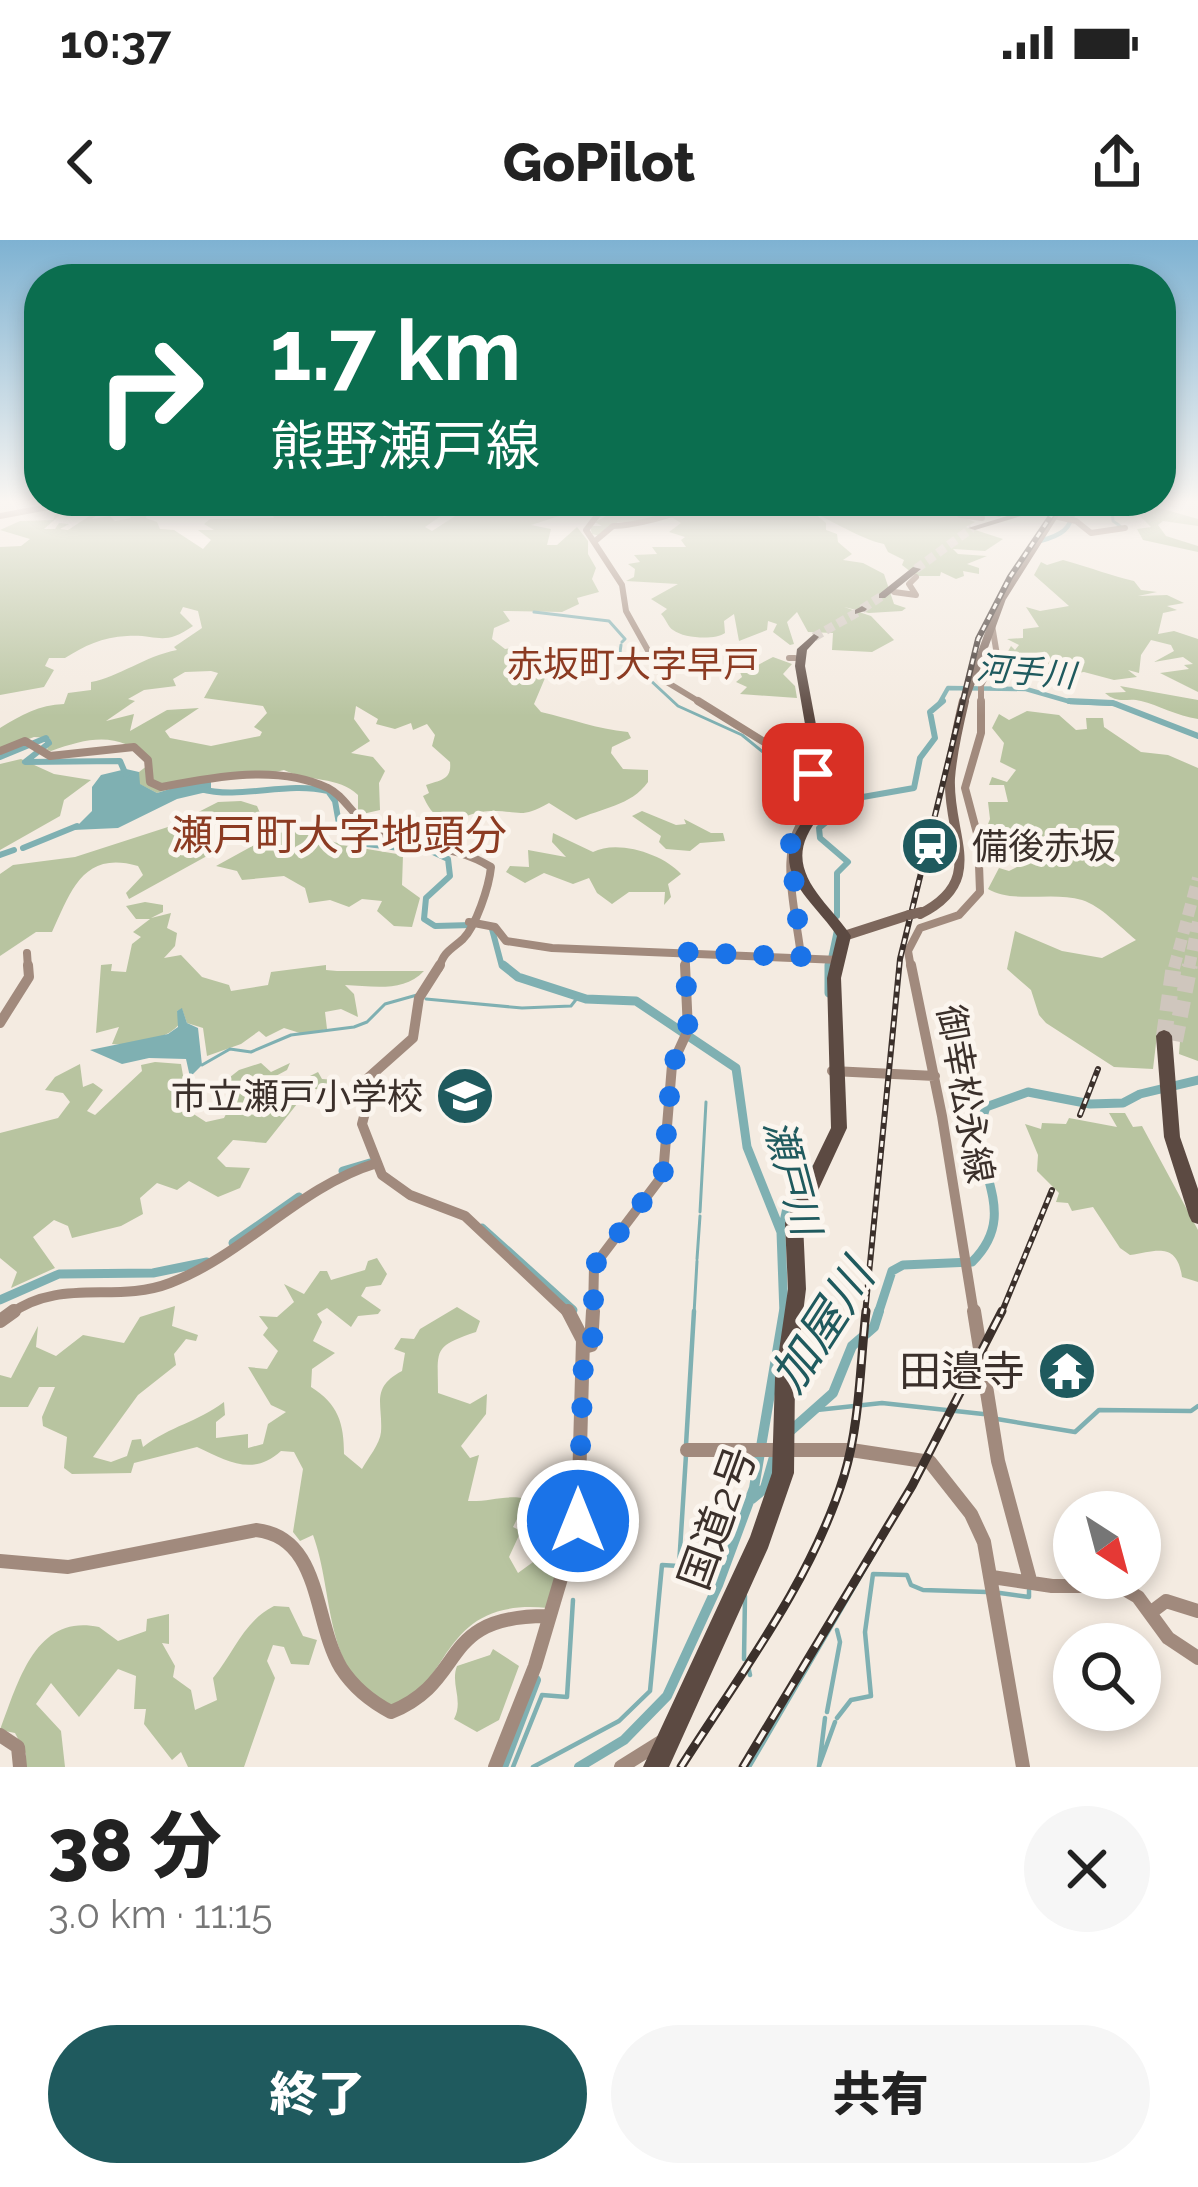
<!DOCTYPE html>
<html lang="ja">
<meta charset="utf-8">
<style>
:root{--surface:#fff;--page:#f6f6f6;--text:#222;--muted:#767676;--accent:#1f5a5e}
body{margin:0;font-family:Raleway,"Noto Sans JP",sans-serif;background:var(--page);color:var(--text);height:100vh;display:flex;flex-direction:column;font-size:45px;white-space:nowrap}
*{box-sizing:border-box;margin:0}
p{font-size:39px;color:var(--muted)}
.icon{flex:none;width:66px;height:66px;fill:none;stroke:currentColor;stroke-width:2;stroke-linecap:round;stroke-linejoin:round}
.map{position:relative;height:1527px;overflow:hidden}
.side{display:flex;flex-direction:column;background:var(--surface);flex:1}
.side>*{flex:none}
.banner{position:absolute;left:24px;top:24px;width:1152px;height:252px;border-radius:48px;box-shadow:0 6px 18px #0003;background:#0b6e4f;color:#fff;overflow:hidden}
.needle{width:78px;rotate:144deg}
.fabs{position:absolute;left:1053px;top:1251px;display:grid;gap:24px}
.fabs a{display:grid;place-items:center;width:108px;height:108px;border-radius:50%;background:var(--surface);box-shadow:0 6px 18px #0003;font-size:60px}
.pin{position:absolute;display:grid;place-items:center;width:102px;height:102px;color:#fff;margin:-51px;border-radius:24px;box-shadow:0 6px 18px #0006}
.me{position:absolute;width:132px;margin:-66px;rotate:0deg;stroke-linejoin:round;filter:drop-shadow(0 0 9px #0008)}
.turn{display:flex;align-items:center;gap:42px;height:252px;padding:0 48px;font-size:54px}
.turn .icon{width:156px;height:156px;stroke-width:2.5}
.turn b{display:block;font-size:84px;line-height:102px}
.round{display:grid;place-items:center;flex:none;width:126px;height:126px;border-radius:63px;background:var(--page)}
.summary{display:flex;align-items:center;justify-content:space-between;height:204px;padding:0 48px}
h1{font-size:72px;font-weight:800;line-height:90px}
.action{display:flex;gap:24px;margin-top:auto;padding:24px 48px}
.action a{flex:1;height:138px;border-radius:72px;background:var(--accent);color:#fff;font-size:48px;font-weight:800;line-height:138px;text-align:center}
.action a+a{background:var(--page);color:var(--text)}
.status{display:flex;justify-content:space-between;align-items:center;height:84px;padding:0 60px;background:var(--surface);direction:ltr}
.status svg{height:33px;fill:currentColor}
header{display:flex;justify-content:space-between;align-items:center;height:156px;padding:0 48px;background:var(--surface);font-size:54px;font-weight:800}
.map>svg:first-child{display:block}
</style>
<div class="status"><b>10:37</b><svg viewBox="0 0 49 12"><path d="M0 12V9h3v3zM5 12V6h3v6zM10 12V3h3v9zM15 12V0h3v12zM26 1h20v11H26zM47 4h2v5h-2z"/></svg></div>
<header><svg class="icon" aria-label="back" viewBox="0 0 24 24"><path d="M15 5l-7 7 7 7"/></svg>GoPilot<svg class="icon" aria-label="share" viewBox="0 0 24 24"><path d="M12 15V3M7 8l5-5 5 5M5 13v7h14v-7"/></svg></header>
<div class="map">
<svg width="1198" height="1527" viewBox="0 0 1198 1527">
<rect width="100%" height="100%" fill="#f4ebe1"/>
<path fill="#b8c4a0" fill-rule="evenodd" d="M92 263H112L92 279 110 276 115 281 131 278 127 272H147L146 278 157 282 160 289 174 290 203 309 211 300 198 290H214L204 284 210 279 274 278 268 265 253 263H306L325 268 329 263H367L384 277 414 270 448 271 425 287 432 291 460 273 491 263H559L561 269 578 270 531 285 551 289 547 305H557L577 287 588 301V314L596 328 592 339 599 352 577 358 579 364 562 372 503 371 510 381 494 388 492 399 505 409 529 405 533 419 548 431 534 464 541 472C572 479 596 489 628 492L631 498 612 507 611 513 623 529 648 530V542C631 566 601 568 576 580L549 563C520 579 522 571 492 571 462 570 443 600 423 556L429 553 426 545C440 540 452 540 450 522L432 506 435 495 427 484 413 490 411 483 395 489 376 484 378 479 356 466 354 479 370 501 351 513 373 517 385 531 379 543 380 570 358 575V555C339 536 308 542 284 530L259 536 216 534 157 553 139 544V532L152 522C119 491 91 497 51 511L47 510 50 498 34 497 0 510V488C21 475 39 465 64 464L68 453 91 450V442C119 437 145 416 177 410L174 407 202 388 198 371 183 367 180 373 193 386C163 407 158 394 127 396 102 397 84 406 65 418H49L45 426 54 430 44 447 0 455V307L21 306 30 299 0 290 20 281 53 280 57 272 61 274 44 289H55L59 283 69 284 60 289 68 290 94 273 86 270 89 265 80 264ZM211 431 218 433 204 458 263 466 267 473 254 487 262 492 260 496 211 506 170 498 165 491 199 468 167 470 130 491 134 474 106 481 135 461 128 459 144 450 176 446 173 439 185 432Z
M612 263H693L682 269 698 263H959L963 269 951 273 975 282 966 287 1003 299 985 311 953 309 958 314 987 316 967 324 979 328V334L963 331 964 336 956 339 941 332 940 336H916L902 325 904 320 888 312 884 304C851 297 814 266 786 265L788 270 814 273 826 283V290L837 294 838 302 852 314 843 320 863 323 884 334 894 364 906 368 902 371 869 373 844 367 871 376 894 400 872 412 832 410 833 393 808 392 797 372 787 382 794 404 790 405 773 392 777 384 768 381 767 390 739 401 734 374 724 381 725 393C716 400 685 399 673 390 668 387 666 379 661 374L667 369 651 359 678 344 626 341 634 337 635 329 628 324 640 322 634 315 657 314 652 307H686L681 300 685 297 669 292 681 283 663 272 643 285 618 282 600 296 592 294 590 286H602L595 282 610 274Z
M1142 263 1198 279V286L1163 281 1158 285 1166 296 1198 306V312L1143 300 1137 289 1151 287 1134 270Z
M1063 320C1092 328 1112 336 1134 341L1141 350 1157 352 1138 356 1167 355 1184 363 1167 366 1177 370 1163 373 1158 394 1174 391 1198 399V452L1160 433 1189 429 1184 425 1193 424 1183 417 1154 422 1174 411 1171 405 1151 400 1141 415 1139 433 1128 430 1137 437 1114 440 1084 432 1063 435 1028 423 1023 426 1006 415 1011 406 1015 410 1019 405 1007 399 1023 398V389L1039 387 1026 367 1040 371 1069 366 1034 335 1041 322 1047 325Z
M744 414 758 425 773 417 792 424 783 434 795 446 797 458 740 454 747 447 736 442 742 437 735 420 728 422Z
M1120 446 1198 460V479C1177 476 1158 465 1141 461 1127 457 1119 465 1105 453L1126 452Z
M1027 471 1059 475 1076 490 1087 489 1086 478H1103L1104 487 1141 512 1168 515 1198 528V821L1179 814 1180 801 1157 795 1153 829 1114 827 1046 783 1039 775 1031 750 1007 729 1015 691 1062 711 1102 718 1136 700C1120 687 1101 666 1082 660 1052 651 1013 664 988 649L999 628 1009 631 1021 625 1001 610 1013 609 1014 603 984 594 990 579 988 562H1008L1004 545H989L992 537 1007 542 1016 530 1000 522 1004 503 992 488 999 474 1009 480Z
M21 519 54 534 91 540 64 560 60 576 0 610V524Z
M241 561 257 566 260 573 242 594 216 611 129 659 126 653 143 635 138 626C83 610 71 651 52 692H36L0 716V634L13 625 75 617 171 586 218 562Z
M642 571 676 585 686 584 684 579 711 593H723L725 601 700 603 690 611 666 609 659 602 661 596 632 576Z
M302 591 343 605 403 615 402 645 420 658 412 687 394 686 377 671 382 661 362 659 349 667 330 660 309 663 305 648 284 636 242 640 237 631 216 626 276 593Z
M553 593 593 612C617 599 664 614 681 634L668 644 671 657 664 665 665 652H629L612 664 597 653 589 638 573 644 544 633 525 643 506 632 510 626 529 627 528 610 566 617 552 602Z
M145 662 163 665V672L151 678 171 673 167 688 177 693 175 706 164 718 181 715 202 737 229 745 231 751 268 745 271 732 326 725V730L337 731H424C403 753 372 746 345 745L354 754 358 777 341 769 325 772 327 789 303 794 284 788 266 797 259 791 241 804 207 816 203 788 187 783 182 769 177 771 180 783C168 800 133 806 112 804L119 787 96 793 101 725 112 724 111 731 126 732 132 704 141 697 133 692 150 679H136L126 666Z
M155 822 181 824 184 841 178 864 206 882 224 878 237 853 197 844 225 841 239 830 261 823 271 832 290 823 287 830 259 845V851L287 847 291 838 302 840 318 832 322 839 337 840 328 853 310 847 290 851 297 864 266 903 233 900 217 918 226 927 250 928 240 948 218 957 189 941 177 950 157 943 140 958 143 974 121 986 72 998 68 986 54 980 33 997 55 1028 11 1048 17 1032 0 1018V893L58 878 70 862 63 853 45 850 55 837 80 824 83 847 93 843 103 850 87 871 95 875 142 831 141 825Z
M1109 873H1125L1133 887 1142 886 1198 990V1042L1182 1037C1177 1001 1156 1011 1130 1015L1120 1008 1093 967 1072 971 1068 963 1056 962 1059 953 1037 931 1038 915 1025 884 1041 889 1042 883 1066 884 1069 878 1117 887Z
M377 1018 387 1034 381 1045 366 1047 361 1056 381 1070 378 1074 358 1076 351 1087 327 1068 317 1074 322 1082 313 1101 335 1113 312 1129 311 1147C338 1164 344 1183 344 1214L362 1229C368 1218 380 1204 381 1192 383 1164 370 1148 402 1131L405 1113 394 1109 401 1098 414 1099 420 1089 457 1067 480 1081 476 1092C432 1107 438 1109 438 1153L470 1164 487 1154 486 1174 461 1206 470 1218 479 1215 468 1261C489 1262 507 1254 527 1259L513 1287 521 1291 509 1317 518 1333 551 1309 549 1285 555 1289 563 1319 548 1368C436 1357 453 1450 390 1468 322 1434 335 1355 313 1295L300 1301 293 1292 303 1229 294 1212 281 1211C252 1237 228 1221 197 1207L134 1223 131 1233 72 1234 64 1228 67 1197 43 1186 42 1177 55 1147H39L28 1167H0V1135L11 1138 38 1086 36 1107 56 1116 83 1095 124 1103 140 1077 175 1066 172 1086 198 1095 196 1101 186 1099 174 1114 176 1125 138 1155 93 1217 111 1222 127 1216 132 1200 141 1199 143 1207C172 1185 196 1183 224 1162L225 1175 216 1182V1198L248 1194V1208L263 1204 268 1184 286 1172 271 1165 248 1127 267 1129 278 1111 263 1095 268 1088 259 1076 277 1077 294 1062 284 1044 304 1054 320 1031H327L331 1040 365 1030 368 1021Z
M274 1366 289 1367 303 1396 317 1400 309 1425 291 1424 284 1407 273 1405 267 1421 275 1438 244 1527H188L181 1512 172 1520 144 1484 146 1469H134L136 1436 118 1429 79 1477 51 1443 36 1464 61 1491 65 1527H25L26 1514 15 1493 0 1490C18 1443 35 1373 99 1387L118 1401 146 1391 147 1379 169 1374V1404L162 1403 175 1426 173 1437 191 1450 195 1470 217 1460 213 1438C235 1411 243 1382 274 1366Z
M493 1409 519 1426 499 1480 477 1492 454 1479C464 1460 450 1444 457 1426L490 1415Z"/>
<path fill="#7fb0b2" d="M126 529 139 532 140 544 157 553 211 536V551L177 559 118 588 73 590 92 571V547L101 535Z
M182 768 187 783 198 788 202 825 190 837 186 819 149 818 122 824 90 810 168 794 178 787 177 771Z"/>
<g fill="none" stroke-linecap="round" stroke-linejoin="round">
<path stroke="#7fb0b2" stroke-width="3" d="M1112 267 1113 281 1120 286
M534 372 609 381 625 399 622 402
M621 405 620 412 630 422
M631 425 647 438
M649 439 678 466 742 495 812 552
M426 759 522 768 571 766 578 757
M202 825 230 809 251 812 291 795 354 787 367 782 385 764 417 755
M700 972 706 862
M697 1019 700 976
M694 1074 697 1021"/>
<path stroke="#7fb0b2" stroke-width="4.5" d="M817 1170 882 1163 983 1174
M997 1179 1075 1192 1099 1170 1191 1171 1198 1166
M686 1205 694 1071
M1000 1353 1029 1357V1350
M744 1419 745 1356
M748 1426 750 1435
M827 1472 840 1402 837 1390
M837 1478 851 1460 871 1456 865 1392 873 1334 907 1335 911 1345 923 1350 987 1352
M819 1526 835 1482
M513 1527 542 1455 567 1457 573 1360
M533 1527 619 1481 650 1451 662 1325 679 1326 686 1215
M749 1527 923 1229
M819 1527 825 1478"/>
<path stroke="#7fb0b2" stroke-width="4.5" d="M1040 301C1062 295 1071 290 1075 266
M939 464 948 448 1026 449 1071 462 1117 464"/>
<path stroke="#7fb0b2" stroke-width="6" d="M1069 461 1113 463 1198 496
M0 517 46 498 49 503 25 522 120 521 126 535
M200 549C242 560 285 541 328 551L335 561 342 601 433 612 448 619 450 636 426 658 424 679 435 686 472 685
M23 608 77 586
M0 615 14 610
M837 676V633L848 622 820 598 819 588 857 558 914 548 920 518 935 498 930 472 943 461
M492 689 501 723 507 728
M829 728 837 690"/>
<path stroke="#7fb0b2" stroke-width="9" d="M503 725 518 737 586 759 636 761 736 828 747 907 781 992 784 1074
M829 725V753
M343 931 370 923
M482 988 573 1070
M782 991 787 968 812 930
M233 1003 299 957
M0 1060 59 1034 153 1033 207 1022
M878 1074 892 1031 903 1025 972 1022C1025 969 964 927 986 867L1028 852 1090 864 1123 863 1140 854 1198 840"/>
<path stroke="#7fb0b2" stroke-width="10" d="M788 1193 833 1153 852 1106 874 1087 879 1071
M752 1259 765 1248 776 1210
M503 1527 536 1440
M579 1527 624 1500 667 1456 718 1345 754 1248 784 1071"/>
<path stroke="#cfc6bd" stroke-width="9" stroke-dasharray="9 4.5" stroke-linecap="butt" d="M916 329 972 288
M862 369 882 356
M814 397 858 372"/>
<path stroke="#cfc6bd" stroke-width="12" stroke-dasharray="12 6" stroke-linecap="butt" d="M1174 728 1198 638
M1189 728 1198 682"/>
<path stroke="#cfc6bd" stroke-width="16" stroke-dasharray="16 9" stroke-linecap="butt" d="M1164 796 1174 725
M1175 801 1190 725"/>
<path stroke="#a18a7d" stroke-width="6" d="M115 263H126
M568 263 605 266
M607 263 586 290 622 345 626 371 665 441 703 464
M960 263 965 267 960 275 982 278 981 268 999 274
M0 276 70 263
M1054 276 1076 281 1091 293 1125 288
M594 302 613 286C632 286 682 274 696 263
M894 352 916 355 909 344 916 337
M789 418H795
M981 464V445L997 415 992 385"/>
<path stroke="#a18a7d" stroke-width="8" d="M698 461 811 531 817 545
M0 511 25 501 50 516 134 507 148 520 150 542 161 547C213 537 278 524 328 548 348 558 354 583 384 594 421 607 457 606 491 627 489 647 476 686 463 699 451 710 444 711 439 728
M469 682 495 687 506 701 552 708 839 720
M685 712 686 728
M27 713 28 728
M801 717C797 673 774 603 811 572
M911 728 908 711 920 688 959 675 980 652 978 597 965 548 981 493V461"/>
<path stroke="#a18a7d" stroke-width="10" d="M440 725 419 758 413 798 368 838 370 854 362 884 382 935 410 955 465 976 569 1074
M911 725 942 876 974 1074
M0 783 29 737 28 725
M832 831 935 836
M10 1074C61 1037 116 1064 170 1043 246 1014 298 947 377 923
M593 1074 594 1026 663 935 672 825 688 790 685 725"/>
<path stroke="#a18a7d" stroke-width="14" d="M974 1071 998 1221 1030 1340
M0 1081 14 1071
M584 1107 591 1105 593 1071
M687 1210H851L930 1222 971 1274 984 1302 1023 1527
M0 1321 68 1327 256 1290C322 1297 313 1381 341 1428 354 1448 370 1461 391 1472 470 1440 435 1375 549 1376
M992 1337 1052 1346H1119L1138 1357 1168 1398 1198 1418
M1150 1373 1166 1361 1198 1371
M0 1495 18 1507 20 1527
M495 1527 535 1426 578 1281 583 1100 568 1071
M621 1527 661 1502"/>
<path stroke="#7d675c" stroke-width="8" d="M963 464 1002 358 1060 266"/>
<path stroke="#7d675c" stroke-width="10" d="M920 674C988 640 947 596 950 538 952 512 958 486 964 461
M844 696 909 675"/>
<path fill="#5c4a42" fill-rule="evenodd" d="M1071 263H1120L1116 266 1068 268V264Z
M1044 265 1051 267 975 290 968 288Z
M913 327 921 329 885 358H879V354Z
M862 366 867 369 865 371 855 374V370Z
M814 394 819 397 807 410 805 426 829 554C825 571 814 581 807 596 788 636 832 666 851 696L841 738 847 888 803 983 806 1049 795 1138 794 1233 768 1308 669 1527H643L750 1297 772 1233 775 1138 788 1049 785 983 831 888 827 738 837 696C818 666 774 637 794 596 801 581 812 571 817 554L795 426 797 409Z
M1164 790 1169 792 1172 796 1180 897 1198 949V984L1192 982 1189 976 1164 897 1156 796 1159 792Z"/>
<defs>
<path id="rail-far1" d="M1080 875 1098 829
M865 1074 900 719 978 399 1010 337 1060 263
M1001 1074 1052 950"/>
<path id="rail" d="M681 1527C740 1434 811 1342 844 1236 860 1183 860 1125 866 1071
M743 1527 912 1246 1002 1071"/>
</defs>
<use href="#rail-far1" stroke="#3b302b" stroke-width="6"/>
<use href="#rail" stroke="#3b302b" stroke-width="9"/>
<use href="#rail-far1" stroke="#fbf5ee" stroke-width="3" stroke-dasharray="6" stroke-linecap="butt"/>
<use href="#rail" stroke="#fbf5ee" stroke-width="4.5" stroke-dasharray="14" stroke-linecap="butt"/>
<path stroke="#7d675c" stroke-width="10" d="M909 675 921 672"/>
<path stroke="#5c4a42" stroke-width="9" d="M1047 269 1086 264"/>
</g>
<linearGradient id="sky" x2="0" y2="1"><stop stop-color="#7eb2d2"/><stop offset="0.55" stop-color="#faf6f2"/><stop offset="1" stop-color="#faf6f2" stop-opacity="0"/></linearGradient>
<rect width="1198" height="476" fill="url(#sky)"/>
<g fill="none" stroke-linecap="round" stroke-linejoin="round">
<path stroke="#1a73e8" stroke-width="21" stroke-dasharray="0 37.8" d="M578 1281 584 1107 591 1105 593 1096 594 1026 663 935 672 826 688 790 685 712 801 717 790 597 816 567 813 534"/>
</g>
<defs>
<symbol id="station-disc" viewBox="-11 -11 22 22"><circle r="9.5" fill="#1f5a5e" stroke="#fbf5ee"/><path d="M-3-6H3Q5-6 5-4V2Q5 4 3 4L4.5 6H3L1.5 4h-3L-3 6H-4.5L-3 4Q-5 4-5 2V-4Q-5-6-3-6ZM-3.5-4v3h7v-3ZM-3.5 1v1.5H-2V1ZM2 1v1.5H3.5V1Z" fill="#fff"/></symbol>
<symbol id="school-disc" viewBox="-11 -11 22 22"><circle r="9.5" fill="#1f5a5e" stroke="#fbf5ee"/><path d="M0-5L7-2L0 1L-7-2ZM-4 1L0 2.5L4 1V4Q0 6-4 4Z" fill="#fff"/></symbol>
<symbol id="temple-disc" viewBox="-11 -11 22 22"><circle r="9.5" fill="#1f5a5e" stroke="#fbf5ee"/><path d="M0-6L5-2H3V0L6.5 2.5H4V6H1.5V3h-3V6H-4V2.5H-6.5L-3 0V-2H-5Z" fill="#fff"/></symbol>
</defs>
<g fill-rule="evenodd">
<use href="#station-disc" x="897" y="573" width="66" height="66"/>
<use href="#school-disc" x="432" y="823" width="66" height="66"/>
<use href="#temple-disc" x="1034" y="1098" width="66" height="66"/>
</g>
<g text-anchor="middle" stroke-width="10" stroke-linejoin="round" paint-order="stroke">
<g font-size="33" font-style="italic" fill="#1f5a5e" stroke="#fbf5ee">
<text transform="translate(1026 431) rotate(5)" y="12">河手川</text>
</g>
<g font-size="36" fill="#8c3b22" stroke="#fbf5ee">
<text x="633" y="437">赤坂町大字早戸</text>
</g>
<g font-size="36" fill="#3b302b" stroke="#fbf5ee" text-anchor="start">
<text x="972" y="619">備後赤坂</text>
<text x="423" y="869" text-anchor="end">市立瀬戸小学校</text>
</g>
<g font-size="36" fill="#3b302b" stroke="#fbf5ee">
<text transform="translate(966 854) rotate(80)" y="13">御幸松永線</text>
</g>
<g font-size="39" font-style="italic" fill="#1f5a5e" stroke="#fbf5ee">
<text transform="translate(793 937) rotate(75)" y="14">瀬戸川</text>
</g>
<g font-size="42" fill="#8c3b22" stroke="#fbf5ee">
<text x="339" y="610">瀬戸町大字地頭分</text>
</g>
<g font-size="42" fill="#3b302b" stroke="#fbf5ee" text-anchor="end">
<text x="1025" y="1146">田邉寺</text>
</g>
<g font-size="42" fill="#3b302b" stroke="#fbf5ee">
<text transform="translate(717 1278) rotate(-70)" y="15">国道2号</text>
</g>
<g font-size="48" font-style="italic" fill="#1f5a5e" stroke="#fbf5ee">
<text transform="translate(822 1086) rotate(-57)" y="17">加屋川</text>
</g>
</g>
</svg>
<div class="fabs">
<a><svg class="needle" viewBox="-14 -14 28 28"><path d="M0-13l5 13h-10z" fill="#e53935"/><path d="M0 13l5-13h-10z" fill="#767676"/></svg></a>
<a><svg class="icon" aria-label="search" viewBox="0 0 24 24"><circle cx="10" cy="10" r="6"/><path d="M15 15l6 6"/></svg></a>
</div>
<div class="pin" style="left:813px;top:534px;background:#d93025"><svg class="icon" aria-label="arrive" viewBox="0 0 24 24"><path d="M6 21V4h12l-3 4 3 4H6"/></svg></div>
<svg class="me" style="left:578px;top:1281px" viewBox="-20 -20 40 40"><circle r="17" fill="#1a73e8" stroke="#fff" stroke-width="3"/><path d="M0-11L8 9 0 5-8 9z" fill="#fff"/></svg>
<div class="banner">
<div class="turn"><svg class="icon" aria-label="right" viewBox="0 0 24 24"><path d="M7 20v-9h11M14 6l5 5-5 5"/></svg><div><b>1.7 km</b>熊野瀬戸線</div></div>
</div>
</div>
<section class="side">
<div class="summary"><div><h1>38 分</h1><p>3.0 km · 11:15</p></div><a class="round"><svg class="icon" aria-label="close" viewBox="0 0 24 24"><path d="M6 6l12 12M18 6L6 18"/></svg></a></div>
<div class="action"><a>終了</a><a>共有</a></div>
</section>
